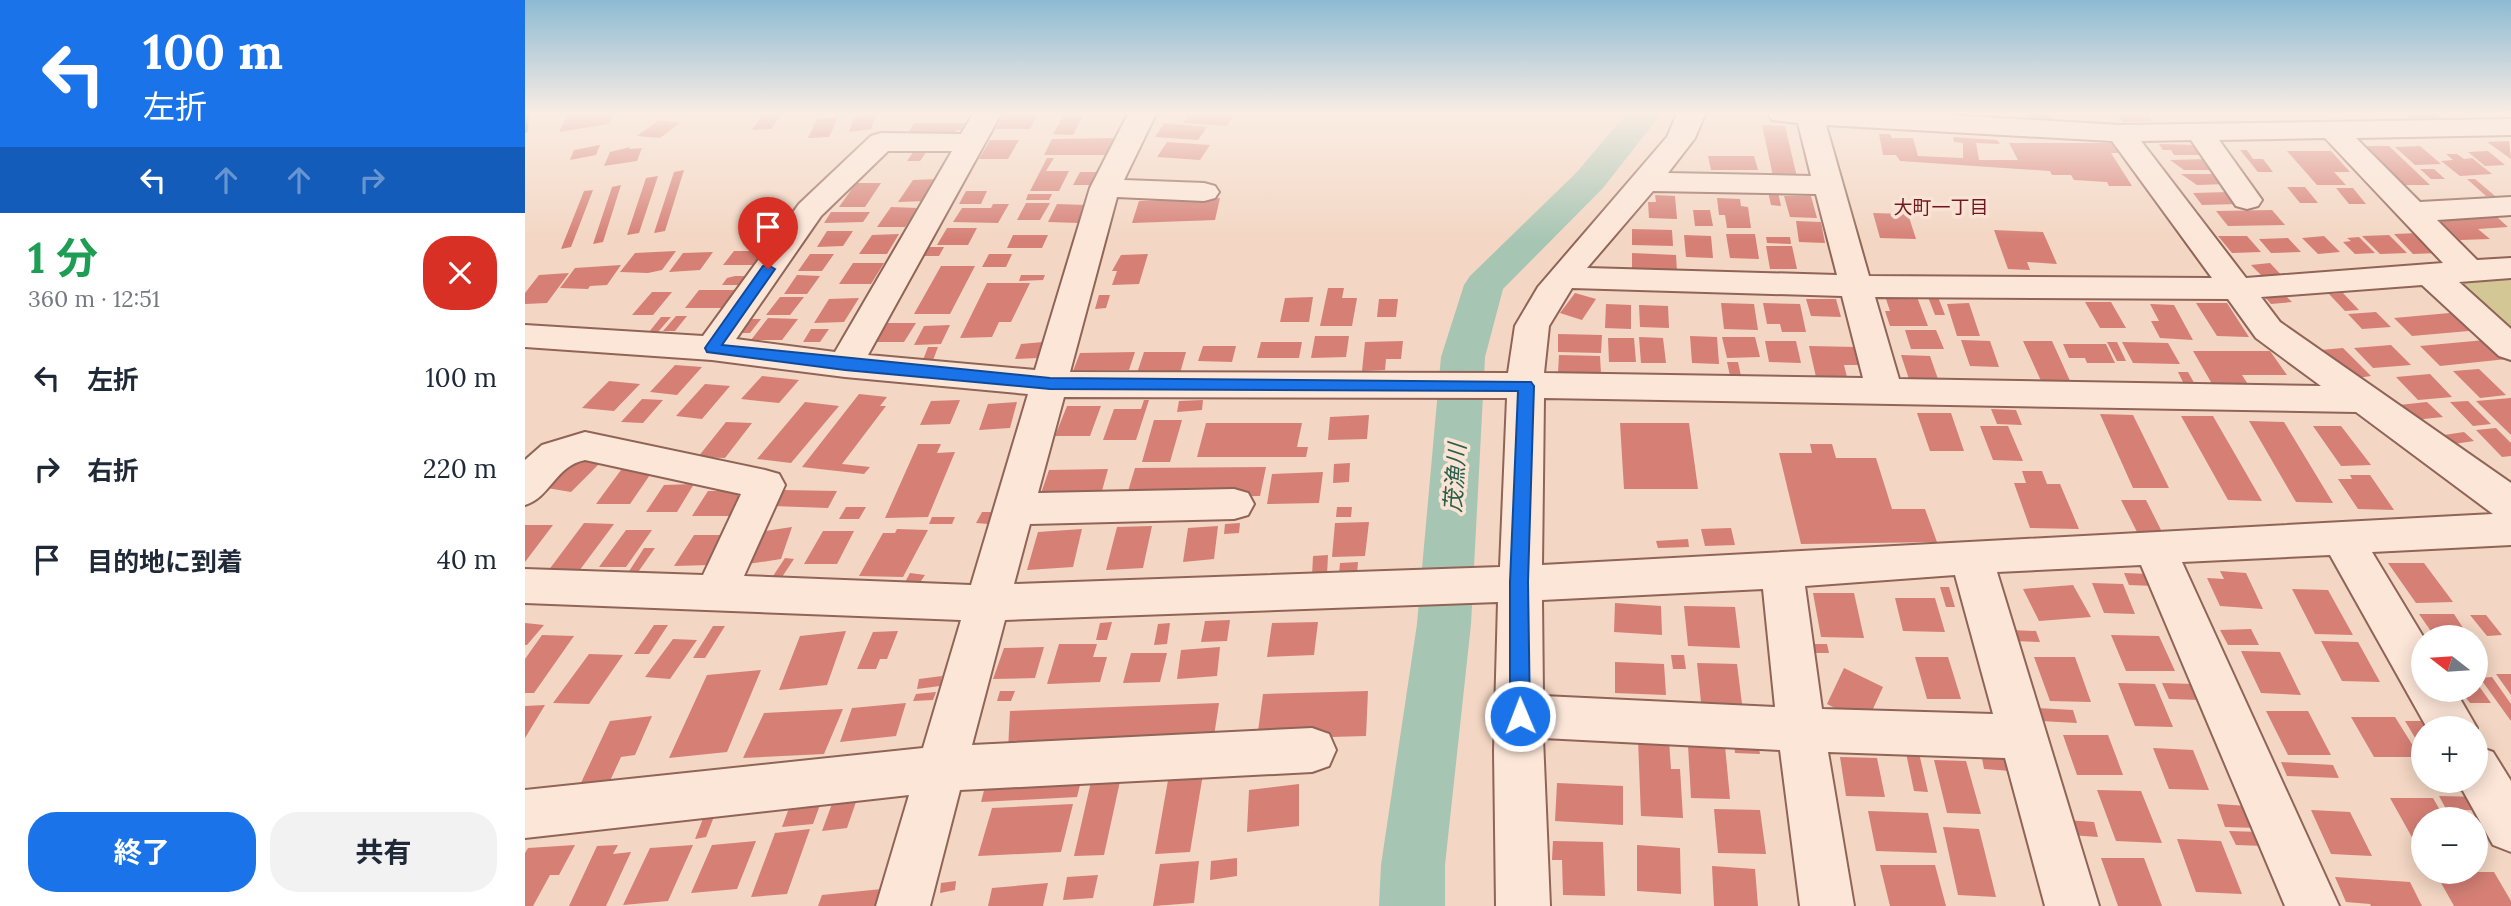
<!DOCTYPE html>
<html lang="ja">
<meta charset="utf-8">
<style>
:root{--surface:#fff;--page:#f2f2f3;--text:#1f2937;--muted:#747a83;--accent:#1a73e8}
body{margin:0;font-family:Lora,"Noto Sans JP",serif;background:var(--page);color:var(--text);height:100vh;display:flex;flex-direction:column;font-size:26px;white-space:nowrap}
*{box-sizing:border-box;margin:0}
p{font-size:23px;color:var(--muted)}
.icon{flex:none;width:38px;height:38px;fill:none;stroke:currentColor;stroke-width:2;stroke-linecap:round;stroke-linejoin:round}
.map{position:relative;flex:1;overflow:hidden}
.drawer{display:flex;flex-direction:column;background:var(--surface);width:525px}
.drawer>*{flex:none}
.hud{background:#1a73e8;color:#fff;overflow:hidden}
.needle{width:46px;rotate:287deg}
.tools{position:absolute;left:1886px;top:625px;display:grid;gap:14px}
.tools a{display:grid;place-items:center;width:77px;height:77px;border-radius:50%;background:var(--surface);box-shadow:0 4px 18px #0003;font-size:35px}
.pin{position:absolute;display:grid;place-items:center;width:60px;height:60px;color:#fff;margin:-72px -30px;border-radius:50% 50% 50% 0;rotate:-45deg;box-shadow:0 0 7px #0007}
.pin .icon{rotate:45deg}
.me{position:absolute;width:77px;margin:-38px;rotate:359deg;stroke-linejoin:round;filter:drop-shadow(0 0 5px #0008)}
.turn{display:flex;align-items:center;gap:24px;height:147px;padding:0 28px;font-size:32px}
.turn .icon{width:91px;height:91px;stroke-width:2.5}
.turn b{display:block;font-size:49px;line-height:60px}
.lanes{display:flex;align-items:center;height:66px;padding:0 28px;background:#0003;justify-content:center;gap:35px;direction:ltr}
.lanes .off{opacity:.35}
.round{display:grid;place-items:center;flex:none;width:74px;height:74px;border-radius:28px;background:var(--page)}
.overview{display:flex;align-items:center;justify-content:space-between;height:119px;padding:0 28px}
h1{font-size:42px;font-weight:700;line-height:52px;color:#1e9e55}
.primary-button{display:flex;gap:14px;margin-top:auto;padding:14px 28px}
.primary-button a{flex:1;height:80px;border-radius:28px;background:var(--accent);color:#fff;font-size:28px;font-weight:700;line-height:80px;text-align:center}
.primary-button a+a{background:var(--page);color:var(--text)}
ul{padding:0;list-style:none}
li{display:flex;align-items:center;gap:21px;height:91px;padding:0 28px}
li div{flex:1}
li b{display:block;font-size:26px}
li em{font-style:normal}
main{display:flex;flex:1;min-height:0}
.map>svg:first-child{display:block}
</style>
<main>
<section class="drawer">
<div class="hud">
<div class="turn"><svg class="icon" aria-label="left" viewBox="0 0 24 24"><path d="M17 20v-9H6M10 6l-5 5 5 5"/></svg><div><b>100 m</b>左折</div></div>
<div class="lanes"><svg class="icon" aria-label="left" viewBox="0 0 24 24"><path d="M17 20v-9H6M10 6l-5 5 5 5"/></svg><svg class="icon off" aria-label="ahead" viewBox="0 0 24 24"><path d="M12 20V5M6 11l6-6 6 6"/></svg><svg class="icon off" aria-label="ahead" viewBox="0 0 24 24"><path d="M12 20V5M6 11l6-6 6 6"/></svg><svg class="icon off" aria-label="right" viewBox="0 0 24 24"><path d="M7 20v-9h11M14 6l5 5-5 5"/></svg></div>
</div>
<div class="overview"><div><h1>1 分</h1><p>360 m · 12:51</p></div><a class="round" style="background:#d93025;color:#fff"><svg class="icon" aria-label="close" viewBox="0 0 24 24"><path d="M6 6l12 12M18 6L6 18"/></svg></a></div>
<ul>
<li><svg class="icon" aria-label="left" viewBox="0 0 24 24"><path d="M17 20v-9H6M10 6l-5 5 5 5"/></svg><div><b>左折</b></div><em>100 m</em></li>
<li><svg class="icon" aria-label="right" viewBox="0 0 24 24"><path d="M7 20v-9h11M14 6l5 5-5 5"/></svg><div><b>右折</b></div><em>220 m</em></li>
<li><svg class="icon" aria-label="arrive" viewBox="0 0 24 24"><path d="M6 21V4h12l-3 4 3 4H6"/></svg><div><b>目的地に到着</b></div><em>40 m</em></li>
</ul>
<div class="primary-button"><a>終了</a><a>共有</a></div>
</section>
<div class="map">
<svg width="1986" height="906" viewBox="0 0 1986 906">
<rect width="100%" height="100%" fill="#f3d6c3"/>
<path fill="#d3c795" d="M1986 279V335L1929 283Z"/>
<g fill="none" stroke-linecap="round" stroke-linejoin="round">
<path stroke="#6b957d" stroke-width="6" d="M0 130 1 114"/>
<path fill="#a6c5b2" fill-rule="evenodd" d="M1101 114H1136L1078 188 978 289 960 357 946 624 920 865V906H854L856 865 892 624 916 357 939 285 945 276 1052 172Z"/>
</g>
<path fill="#d57f75" d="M88 114 84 124 34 132 42 115Z
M238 114H257L246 129 227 130Z
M480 114H513L505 129H471Z
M664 114H709L702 126 658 123Z
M1502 114H1524L1528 120 1507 121Z
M1592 114H1622L1627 121 1598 122Z
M1881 114H1911L1917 120 1888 121Z
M351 115 346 129 324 132 329 117Z
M538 116H558L548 135 528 134Z
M313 117 304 137 283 138 292 119Z
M134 120 155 123 135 138 112 136Z
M389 123H442L438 130H432L429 134 382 135Z
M639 123 682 127 673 140 630 137Z
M1237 125 1260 126 1272 177 1248 176Z
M1354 134H1365L1367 138H1388L1393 156 1438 158V143L1429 142 1428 137 1472 140 1475 144 1451 143 1454 160H1493L1484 143H1588L1595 153H1586L1607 186H1584L1582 182 1549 180 1546 175H1527L1525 171 1375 161 1371 155H1358Z
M589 138 582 155H519L527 139Z
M465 140H494L483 159H454Z
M1984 141 1986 159 1962 142Z
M642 142 685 145 675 160 632 157Z
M1634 144 1672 145 1680 155H1649L1646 150H1638Z
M75 145 71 155 45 160 49 150Z
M1839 146H1864L1905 185H1879Z
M1895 146 1916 164 1890 165 1870 147Z
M105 147 104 149 117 148 112 161 79 166 85 152Z
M1715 150H1722L1728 159H1738L1748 172H1733Z
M389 151H402L395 161H382Z
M1762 151H1806L1825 172H1809L1821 185H1792Z
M1963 151 1980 165 1960 166 1943 152Z
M1921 154H1932L1939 159 1947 158 1967 174 1935 176 1916 161 1928 160Z
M1183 156H1229L1233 170H1186Z
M522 158H529L521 171H544L534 191H505Z
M1682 159 1691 170H1659L1645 160Z
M1895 169H1909L1920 179H1906Z
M159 170 140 231 129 233 149 172Z
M555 172H576L570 185H548Z
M1656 174H1693L1702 184 1672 185Z
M133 176 114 233 102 235 121 178Z
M413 179 400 201 373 202 388 180Z
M1942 179H1950L1970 196H1961Z
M331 183H356L340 207H314Z
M96 185 78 242 68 244 87 187Z
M1762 187H1780L1793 203H1775Z
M1811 188H1828L1841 204H1824Z
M68 190 46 247 36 249 59 191Z
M441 191H462L456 204H434Z
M1243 192H1253L1256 206 1246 205Z
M1703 192 1713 204 1677 205 1668 193Z
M503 194H527L524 200H501Z
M1130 195 1150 196 1152 219 1124 218 1123 202H1131Z
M1259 196H1286L1292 218 1265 217Z
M695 198 690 220 607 223 614 201Z
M1192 198 1215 199 1216 206 1223 207 1226 228H1202L1200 215H1194Z
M501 203H525L515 220H492Z
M468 204H484L473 223 428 222 437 208H466Z
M532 204 562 205 554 223 523 222Z
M366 207 393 208 380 227H352Z
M1168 210H1185L1188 226H1170Z
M1747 210 1760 225 1703 226 1691 211Z
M306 212H345L338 222 299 223Z
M1348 213 1383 214 1391 239 1355 238Z
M1972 217 1983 227 1953 229 1965 239 1935 240 1913 219Z
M1271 221 1296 222 1300 243 1274 242Z
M422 228H452L443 245H412Z
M1107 229 1147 230 1148 246 1107 245Z
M1469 230 1518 232 1532 264 1502 262 1505 270 1483 269Z
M302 231H328L318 246 292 247Z
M1893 233 1913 253 1888 254 1869 234Z
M374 234 362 254H334L347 235Z
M1201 234H1230L1234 259 1205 258Z
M488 235H523L517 248H482Z
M1159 235 1186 236 1188 258 1161 257Z
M1864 235 1882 253 1855 254 1837 236Z
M1693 236H1722L1736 252 1707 253Z
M1799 236 1815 252 1793 254 1777 238Z
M1241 237H1265L1266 244 1242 243Z
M1834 237 1850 253 1830 254 1818 242 1826 241 1822 238Z
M1763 238 1776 252 1746 253 1734 239Z
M1241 246H1267L1272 269H1245Z
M402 247H419L414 256H397Z
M151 251 137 270 123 273 95 272 110 253Z
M209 251H244L234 265H198Z
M188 252 175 270 144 272 158 253Z
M1107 253 1151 255 1152 272 1107 269Z
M285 254H309L297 271H273Z
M464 254H487L481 267H457Z
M623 254 614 284 587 285 592 271H587L596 255Z
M328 263H359L346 284H314Z
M1745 263 1759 278 1740 279 1726 265Z
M96 265 82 285 65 286 63 289 35 288 50 268Z
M416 266H450L425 314H389Z
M44 273 22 303 0 304V293L14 275Z
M272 275 295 276 282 294H259Z
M496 275H520L518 280 494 281Z
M210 276H226L219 285H197L202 278Z
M462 283H505L486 322H474L467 337 435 338Z
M803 288H819L817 298H832L827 326H795Z
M174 290H214L201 308H160Z
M127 292H147L128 315H107Z
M1050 293 1071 299 1057 320 1035 313Z
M1818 293 1834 310 1820 311 1804 294Z
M574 295H585L581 308 570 309Z
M1760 295 1767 302 1746 304 1740 297Z
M1360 296 1392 297 1403 326H1365L1360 311H1365Z
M255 297H279L265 315H241Z
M788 297 784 322H755L760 298Z
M1403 297H1413L1420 315H1410Z
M334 298 319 322 289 323 304 299Z
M854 299H873L871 317H852Z
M1281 299H1311L1316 317 1286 316Z
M1560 302H1586L1601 328H1575Z
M1196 303 1229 304 1233 330 1199 329Z
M1238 303 1275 304 1281 332H1257L1255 324H1242Z
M1444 303 1455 336H1432L1422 304Z
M1671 303H1702L1724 337 1692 336Z
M1081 304 1106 305V329L1080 328Z
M1625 304 1649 305 1668 340 1635 338 1626 321H1634Z
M1114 305 1143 306 1144 328 1115 327Z
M1851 312 1866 327 1837 329 1823 314Z
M1936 312 1955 330 1887 336 1869 318Z
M151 316H162L150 331H138Z
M136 317H146L133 332H124Z
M243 318 273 319 257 340H226Z
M227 319H236L225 333H216Z
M362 323H391L379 342H350Z
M425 325 416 344 389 345 399 326Z
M286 329H304L295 342H278Z
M1380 330H1411L1419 349H1386Z
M1033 334 1077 335 1076 353 1033 352Z
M790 336H824L821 357 786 358Z
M1165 336 1192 337 1194 364 1167 363Z
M1114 337 1138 338 1141 363H1116Z
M1197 337H1230L1235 357 1202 358Z
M1083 338H1109L1111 362H1084Z
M1436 340 1465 341 1474 367 1445 366Z
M1960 340 1982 359 1915 366 1895 346Z
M878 341 876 359H861L860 370 837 371 840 342Z
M1240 341H1271L1276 363 1244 362Z
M1498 341H1527L1546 383H1517Z
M518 342 513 358 490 359 496 344Z
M736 342H777L774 358H732Z
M1582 342H1592L1601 361H1592Z
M1597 342 1643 343 1655 364 1608 363Z
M1538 344H1581L1590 363H1562L1560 358H1544Z
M1866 345 1886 365 1848 368 1829 348Z
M678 346H711L707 362 673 361Z
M1284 346 1332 347 1337 365H1319L1322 377H1291Z
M403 347H413L408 360H398Z
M1818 348 1846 376 1824 379 1796 350Z
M1668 351H1745L1762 375H1717L1726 389H1690Z
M610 352 604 370 548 371 555 353Z
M619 352H661L655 373H612Z
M1034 355 1075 356 1076 374 1033 373Z
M1376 355 1405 356 1414 382H1385Z
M1202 362H1213L1216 376H1205Z
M150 365 177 367 152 395 125 392Z
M1954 369 1981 395 1955 398 1928 371Z
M1653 372H1663L1672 388H1661Z
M1905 374 1927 397 1893 400 1871 377Z
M237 376 274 380 254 403 216 399Z
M84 381 115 384 89 411 57 408Z
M180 384 205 386 177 419 151 416Z
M334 394 362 397 355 406H361L317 464 345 467 339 474 277 467Z
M1986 398V435L1951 401Z
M117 399 138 400 118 423 96 422Z
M435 400 425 424 395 425 406 401Z
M619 400H624L611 440H578L589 409H616Z
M678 400 677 410 652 412 654 401Z
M1943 401 1966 424 1948 426 1925 402Z
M280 402 314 406 266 463 232 459Z
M492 402 485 428 454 430 463 404Z
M1902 402 1918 417 1889 420 1874 405Z
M542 406H576L565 436H530Z
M1466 409 1491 410 1497 425 1472 424Z
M1392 413H1426L1439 451H1405Z
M1575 414 1608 415 1644 488H1608Z
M844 415 842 439 803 440 805 417Z
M1656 416H1688L1737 501 1703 500Z
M629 420H657L645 462H617Z
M1724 421 1759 422 1808 503 1771 502Z
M201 422 227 423 200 458 173 457Z
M681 423H777L772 447H783L781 457H672Z
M1095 423H1164L1173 489H1099Z
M1455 426H1483L1498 461 1468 460Z
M1788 426H1816L1846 465 1816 466Z
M1971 428 1986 443V456L1977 457 1951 430Z
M1939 432 1949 441 1929 444 1919 435Z
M393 444H416L412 453 430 452 403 517 360 518Z
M1285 444H1307L1311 458H1351L1367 509H1400L1412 542 1276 544 1254 453H1287Z
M46 458 75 463 46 492 16 487Z
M825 463 824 482 808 483 809 464Z
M741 467 735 496 601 498 610 468Z
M129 469 105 504H71L96 470Z
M583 469 575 498 514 499 524 470Z
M1497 471H1517L1522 484H1535L1554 529 1505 528 1489 483H1501Z
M798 472 794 503 742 504 747 474Z
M1825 475H1845L1869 510 1833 509 1813 479H1827Z
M169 484 152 512H121L139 485Z
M259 490 312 491 303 508 248 506Z
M183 491H224L208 516H167Z
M1596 500H1621L1637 532H1612Z
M321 507H341L334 519H314Z
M812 507H827L826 517H811Z
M457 512H469L463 524 451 523Z
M407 517H430L427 524H404Z
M844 522 840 556 807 557 810 523Z
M59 523 89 524 54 571H23Z
M715 523 714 533 699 534 700 524Z
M0 525H28L0 562Z
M627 526 618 568 581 570 592 527Z
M693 526 689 559 658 562 663 528Z
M267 527 256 559 223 564 234 532Z
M1206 528 1210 545 1180 546 1176 529Z
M372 529 403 530 378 577 334 576 358 533H370Z
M557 529 548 567 502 570 513 532Z
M101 530H127L101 567H74Z
M298 531H329L312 564H279Z
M169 535H204L184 565 149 566Z
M1163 539 1164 547 1133 548 1131 541Z
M119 548H130L111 575 101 576Z
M803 555 802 575 787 576 788 556Z
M260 558 269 559 253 583 244 582Z
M833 562 832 574H814L815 563Z
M1863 563H1899L1928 602 1891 603Z
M1695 571 1721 573 1738 609 1695 606 1682 578 1699 579Z
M385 573 400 575 394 584 380 582Z
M1599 573 1625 574 1629 586 1604 585Z
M1567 583 1598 584 1610 614 1579 613Z
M1548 585 1566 617 1514 621 1498 589Z
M1415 587H1424L1430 607H1421Z
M1767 589 1803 590 1828 635 1790 634Z
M1288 593H1329L1339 638 1296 637Z
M1370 598H1410L1420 632 1378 631Z
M1090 603 1136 606 1137 635 1089 632Z
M1159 606 1210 607 1215 648 1163 646Z
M1894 614H1929L1944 637H1910Z
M1945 615H1961L1977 635 1962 636Z
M705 620 702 641 676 642 680 621Z
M587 622 582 640H571L575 623Z
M793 622 789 655 742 657 747 623Z
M0 623 19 625 2 645H0Z
M645 623 642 644 629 645 633 624Z
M129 625H143L124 654H109Z
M188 626H200L180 658H168Z
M1726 629 1734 645H1703L1695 630Z
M1484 630 1511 631 1515 642 1488 641Z
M321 631 302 685 254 690 275 636Z
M373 631 362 659H355L351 669H332L348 632Z
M17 635 49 636 9 693H0V659Z
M1586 635 1634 636 1650 671H1601Z
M148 639 172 640 145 679 120 677Z
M1796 641 1833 642 1855 682 1817 681Z
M534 644H572L568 657H582L575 682 522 684Z
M1285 644H1302L1304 653H1287Z
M519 647 510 678 468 679 479 648Z
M695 647 692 676 652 679 656 650Z
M1716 651 1755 652 1776 695 1736 693Z
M606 653H642L635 682 598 683Z
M64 654 98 655 64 704 28 703Z
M1146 655H1159L1161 669H1148Z
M1390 657H1423L1436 699H1402Z
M1509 657H1550L1566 702 1525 701Z
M1090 662 1139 664 1141 695 1090 693Z
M1172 663 1212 664 1217 704 1176 702Z
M1319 668 1358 687 1341 724 1302 704Z
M236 670 202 752 144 758 182 675Z
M1971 674H1986V695Z
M417 676 415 686 392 689 394 679Z
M1967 677 1986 704V721L1955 678Z
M1951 682 1966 703H1945L1935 690H1951Z
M1593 683 1630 684 1648 727 1610 726Z
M1637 683 1669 684 1677 700 1644 699Z
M475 691H490L486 701H472Z
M843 691 841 736 732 739 738 694Z
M411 692 408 700 388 701 391 694Z
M381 703 371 736 315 742 327 708Z
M694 703 688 743 483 750 485 711Z
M20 705 0 738V706Z
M1512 708 1548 710 1552 723 1516 721Z
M318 709 299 754 218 758 239 713Z
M1741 711H1783L1806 755H1763Z
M127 716 110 755 96 757 84 783 54 787 85 721Z
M1826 717H1870L1895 757H1849Z
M1880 721H1904L1909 728H1899V746H1895Z
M1538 735H1583L1598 775H1552Z
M1113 739 1144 740 1146 769H1155L1158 818 1116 816Z
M1209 743H1233L1235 754 1210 753Z
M1163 745 1200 746 1205 799 1166 798Z
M1628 748 1668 750 1684 790 1644 789Z
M1381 753H1394L1403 792 1389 791Z
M1456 753 1482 755 1486 771 1459 769Z
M1315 757 1352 758 1360 797 1321 796Z
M1409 760 1441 761 1456 814 1422 813Z
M1756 762 1808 765 1814 778 1762 776Z
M679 768 665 852 630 854 645 769Z
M597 772 579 855 549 856 568 773Z
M558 773 552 797 456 802 462 779Z
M1918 780H1946L1953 792 1923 791Z
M1032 783 1098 786V825L1030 821Z
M774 784V826L722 832 724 790Z
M1572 790 1616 791 1637 843 1591 841Z
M1914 796 1955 797 1963 811 1921 809Z
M1865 798H1908L1920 819H1899V848H1893Z
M332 799 322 828 297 831 308 801Z
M548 804 536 852 453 856 467 808Z
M1692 804 1723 806 1733 828 1700 827Z
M295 805 288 824 257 827 264 808Z
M1189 809 1235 810 1241 854 1193 853Z
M1786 810 1825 812 1847 856 1806 854Z
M1343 811 1403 813 1412 853 1351 851Z
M190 814 181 837 170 839 179 816Z
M1541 820 1569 822 1573 837 1545 835Z
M1418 827 1454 829 1471 897 1433 895Z
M285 829 262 894 226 897 250 833Z
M1704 831 1735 832 1740 846 1711 845Z
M1652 839 1696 841 1717 894 1671 892Z
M231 841 212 889 166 893 187 845Z
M1028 841 1078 842 1080 896 1038 895 1037 860H1027Z
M50 845 34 875H25L8 906H0V853L3 848Z
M93 845 88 854 106 852 81 906H44L72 846Z
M168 845 143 901 98 905 125 848Z
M1112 845 1155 848 1156 894 1112 891Z
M712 858V876L685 880 686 861Z
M1576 858H1619L1637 906H1593Z
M674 861 669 903 628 906 635 864Z
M1355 865H1410L1421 906H1365Z
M1187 866 1230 869 1233 906H1189Z
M1910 872H1969L1986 901V906H1929Z
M573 875 568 898 538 900 542 877Z
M1810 877 1885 882 1897 906H1846L1845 904 1821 902Z
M431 881 430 890 415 893 416 883Z
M523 883 518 906H463L467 888Z
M357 889 352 906H293L297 895Z"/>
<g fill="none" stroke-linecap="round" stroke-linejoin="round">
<defs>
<path id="minor" d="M448 114H476L343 355 510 370 565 188 603 114H631L599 180 679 183 690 186 694 192 690 198 679 201 592 197 545 372 983 373 990 326 1013 287 1142 137 1152 114H1180L1170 138 1143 173 1286 176 1273 123 1247 120 1243 114H1408L1595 125 1986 119V135L1831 138 1895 202 1986 197V215L1912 220 1952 260 1986 258V278L1934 282 1986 329V360L1974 356 1897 285 1736 297 1755 322 1986 483V545L1847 552 1899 638V690H1930L1952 728H1902L1805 555 1657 562 1814 906H1760L1616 565 1472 572 1574 906H1520L1480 758 1303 752 1329 906H1275L1255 750 1018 738 1025 906H971L969 751 973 602 480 620 447 745 787 728 804 734 811 750 804 766 787 772 435 790 405 906H351L384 795 0 838V790L398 748 436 620 0 603V569L178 575 216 494 60 460C30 466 26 497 0 505V460L17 445 60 432 240 470 254 474 260 485 219 576 446 585 503 394 320 377 187 360 0 347V325L178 336 274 204 346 136 356 133 436 134ZM1301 125 1587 141 1687 278 1344 276ZM1800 138 1918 263 1721 278 1616 141 1666 140 1711 206 1722 209 1733 206 1737 200 1694 140ZM363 151H427L310 352 211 339 296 216ZM1128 191 1291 194 1312 275 1062 268ZM1047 288 1317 296 1338 378 1019 373 1024 326ZM1350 297 1703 299 1731 338 1796 386 1374 379ZM539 397 982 398 975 567 489 584 505 524 709 519 723 515 729 504 723 493 709 489 513 493ZM1019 398 1831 412 1968 514 1017 565ZM1430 575 1468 714 1297 709 1280 586ZM1238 589 1250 707 1018 696 1017 600Z
M1951 746 1968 752 1986 781V852L1968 845 1932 780H1951Z"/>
</defs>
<use href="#minor" stroke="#906457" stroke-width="4"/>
<use href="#minor" fill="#fce6d8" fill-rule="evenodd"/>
</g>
<linearGradient id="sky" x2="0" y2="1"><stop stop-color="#8dbbd2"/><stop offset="0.47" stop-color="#faede4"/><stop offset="1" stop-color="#faede4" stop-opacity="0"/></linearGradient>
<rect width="1986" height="241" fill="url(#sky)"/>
<path fill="#1a73e8" stroke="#114b97" stroke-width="2" d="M243 265 250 269 197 345 525 378 1006 382 1009 386 1003 582 1005 716 1002 723 995 725 988 723 985 716V582L993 391 525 389 320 370 182 352 180 348 182 345 238 266Z"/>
<g text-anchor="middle" stroke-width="7" stroke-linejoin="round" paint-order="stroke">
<g font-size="19" fill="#701721" stroke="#f9e3d4">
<text x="1416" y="214">大町一丁目</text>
</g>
<g font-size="23" font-style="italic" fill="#2b5f4c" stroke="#f9e3d4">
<text transform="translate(930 478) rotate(-86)" y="8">茂漁川</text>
</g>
</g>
</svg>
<div class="tools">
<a><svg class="needle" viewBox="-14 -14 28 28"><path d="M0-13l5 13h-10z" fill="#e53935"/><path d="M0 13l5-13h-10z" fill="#747a83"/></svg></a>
<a>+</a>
<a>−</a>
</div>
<div class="pin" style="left:243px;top:269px;background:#d93025"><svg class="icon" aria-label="arrive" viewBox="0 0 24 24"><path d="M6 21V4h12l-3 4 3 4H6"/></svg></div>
<svg class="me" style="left:995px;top:716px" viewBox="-20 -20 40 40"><circle r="17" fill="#1a73e8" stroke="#fff" stroke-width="3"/><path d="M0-11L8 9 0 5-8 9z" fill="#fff"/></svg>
</div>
</main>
